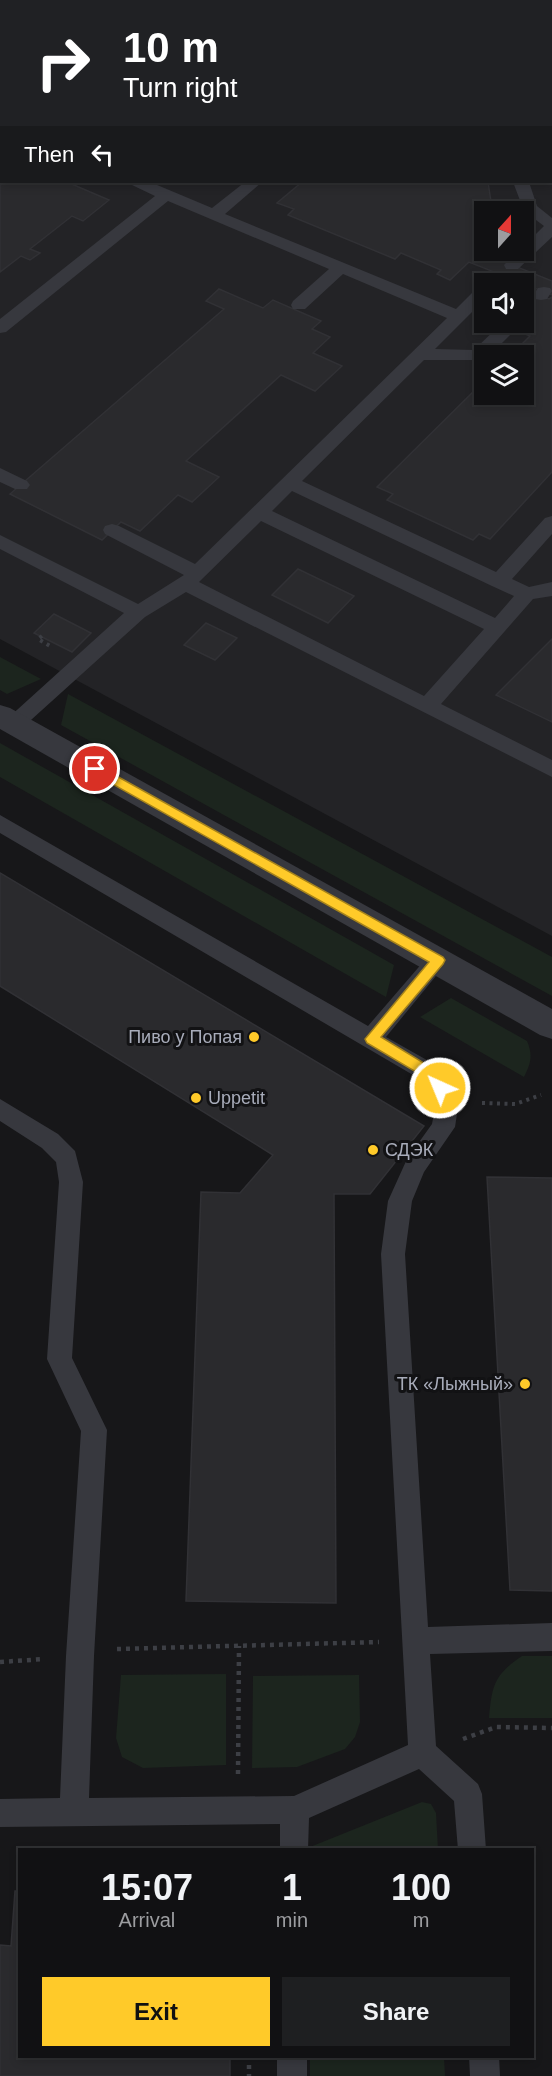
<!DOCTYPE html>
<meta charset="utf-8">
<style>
:root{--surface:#111113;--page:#1e1f21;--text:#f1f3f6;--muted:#9c9da0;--line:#303133;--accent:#ffca29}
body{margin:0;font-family:Helvetica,sans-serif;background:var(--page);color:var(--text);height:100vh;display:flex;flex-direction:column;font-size:22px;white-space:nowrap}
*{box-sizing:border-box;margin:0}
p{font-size:20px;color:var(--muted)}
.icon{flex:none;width:33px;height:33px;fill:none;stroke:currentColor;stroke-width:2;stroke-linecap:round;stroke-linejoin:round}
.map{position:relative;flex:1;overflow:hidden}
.side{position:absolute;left:18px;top:1848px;width:516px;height:210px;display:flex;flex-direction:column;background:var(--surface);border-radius:0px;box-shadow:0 3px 9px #0003,0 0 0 2px var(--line)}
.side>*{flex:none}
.banner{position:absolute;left:0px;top:0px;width:552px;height:183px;box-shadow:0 3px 9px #0003,0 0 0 2px var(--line);background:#202124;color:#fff;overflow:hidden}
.needle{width:39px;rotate:21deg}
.tools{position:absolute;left:474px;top:201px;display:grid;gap:12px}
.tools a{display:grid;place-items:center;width:60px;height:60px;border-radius:0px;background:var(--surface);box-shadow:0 3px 9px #0003,0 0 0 2px var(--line);font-size:30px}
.pin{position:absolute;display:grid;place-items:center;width:51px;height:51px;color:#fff;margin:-26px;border:3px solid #fff;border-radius:50%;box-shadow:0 2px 6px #0007}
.me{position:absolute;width:66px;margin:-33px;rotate:316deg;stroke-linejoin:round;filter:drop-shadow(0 0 4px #0008)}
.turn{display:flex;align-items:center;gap:21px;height:126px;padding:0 24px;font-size:27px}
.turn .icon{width:78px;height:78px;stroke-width:2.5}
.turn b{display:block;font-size:42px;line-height:51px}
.then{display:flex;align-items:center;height:57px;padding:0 24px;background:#0003;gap:12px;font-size:22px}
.eta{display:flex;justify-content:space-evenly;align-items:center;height:102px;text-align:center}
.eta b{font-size:36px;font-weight:700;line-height:42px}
.primary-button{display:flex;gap:12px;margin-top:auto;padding:12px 24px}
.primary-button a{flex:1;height:69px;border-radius:0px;background:var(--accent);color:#111;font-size:24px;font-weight:700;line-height:69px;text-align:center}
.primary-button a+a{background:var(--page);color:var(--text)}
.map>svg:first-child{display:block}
</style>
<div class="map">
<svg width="552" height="2076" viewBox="0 0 552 2076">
<rect width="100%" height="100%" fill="#171719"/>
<path fill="#232326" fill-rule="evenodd" d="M113 0H552V936L0 639V80L1 79 2 182H550V2L111 1ZM484 212H524V250H484ZM484 284H524V322H484ZM484 356H524V394H484Z"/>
<path fill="#1c251e" d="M0 657 41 679 7 694 0 690Z
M68 694 552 957V996L61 725Z
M0 743 394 965 386 997 0 777Z
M451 998 527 1041C533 1055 531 1063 524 1077L420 1017Z
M522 1656H552V1718H489C492 1685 494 1675 522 1656Z
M226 1674V1765L143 1768 122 1757 116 1738 121 1675Z
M359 1675 360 1722 355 1737 345 1749 297 1767 252 1768 253 1676Z
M422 1802 431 1804 436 1813 438 1849H310V1847Z
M310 2057H444L445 2076H310Z"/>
<path fill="#2a2a2d" stroke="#313135" stroke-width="1.5" d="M0 152 2 182H67L109 200 83 221 72 216 30 249 40 253 30 260 21 256 0 272Z
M302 182H488L491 202 489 212H484V223L474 237 484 242V248L480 252 552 281V295L469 262 450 280 437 274 441 270 401 253 395 259 288 215 294 209 277 203Z
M219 289 263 308 273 300 321 321 312 329 330 337 313 353 342 366 315 391 281 375 186 461 219 477 192 502 178 495 140 531 121 522 102 540 10 494 224 309 206 301Z
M527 290 549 299 552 297V472L490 539 479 534 473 540 387 500 393 494 377 487 484 381V394H524V356H510L530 336 498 322H524V293Z
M298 569 354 596 328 623 272 595Z
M54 614 91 633 72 652 34 633Z
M206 623 237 638 215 660 184 645Z
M552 639V722L496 695Z
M0 873 424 1126 370 1194H334L336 1603 186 1601 201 1192 240 1193 273 1155 0 986Z
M487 1177 552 1178V1591L510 1590Z
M15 1891H20V2056H230V2076H0V1945L11 1946Z"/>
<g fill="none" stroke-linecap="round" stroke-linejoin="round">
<path stroke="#3d3f45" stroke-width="4" stroke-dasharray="3 4.5" stroke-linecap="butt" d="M42 636 38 639 52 647
M482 1103 515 1104 541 1095"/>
<path stroke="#3d3f45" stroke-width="4.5" stroke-dasharray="4 5" stroke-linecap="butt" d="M117 1649 379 1642
M0 1662 44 1659
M463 1739 496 1727 552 1728
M238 1774 239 1646
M249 2056V2076"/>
<path fill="#37383e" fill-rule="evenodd" d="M331 0H345L346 2H332Z
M502 0H519L520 2H503Z
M550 11H552V19H550Z
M0 113H2V123H0Z
M550 117H552V127H550Z
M130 182H150L212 208 245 182H262L225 214 456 309 478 287 484 286V300L435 349 474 350 502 323H514L516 327 514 331 489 356H484V360H424L302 481 496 572 545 518 552 516V534L512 579 529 587 552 582V596L533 599 441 704 552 760V777L186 592 145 617 21 729 14 731 7 729 4 724 7 719 124 613 0 549V535L138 604 184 575 105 534 103 530 105 526 112 524 119 526 195 564 447 318 343 274 305 309H293L291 305 293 301 329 269 168 201 6 332 0 333V319L155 196 132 185ZM292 491 492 586 514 596 495 618 272 511ZM261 521 484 629 424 696 199 582Z
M513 182H529L537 206 552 218V237L518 269H506L504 265 518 250H524V246L544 226 524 211Z
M544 287 550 288 552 291 547 299 541 300 535 299 533 295 538 288Z
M0 468 27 481 30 485 27 489H15L0 482Z
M0 815 368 1026 430 954 438 951 446 954 449 960 386 1037 441 1068 459 1101 455 1127 424 1172 412 1201 405 1254 428 1627 552 1623V1651L430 1654 436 1746 478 1784 482 1794 486 1850H458L454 1801 419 1769 309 1818 308 1850H280V1824L0 1827V1799L60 1798 66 1656 81 1431 47 1359 59 1182 56 1162 42 1148 0 1121V1099L58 1134 75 1151 83 1182 72 1358 107 1430 94 1656 89 1798 294 1796 408 1745 381 1254 388 1201 407 1159 432 1124 436 1102 425 1082 0 833Z
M277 2056H307V2076H277Z
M469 2056H499L500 2076H470Z"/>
<path fill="#37383e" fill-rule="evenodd" d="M0 705 10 708 552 1009V1039L540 1035 0 729Z"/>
</g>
<path fill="#ffca29" stroke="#a6831b" stroke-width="1.5" d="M95 764 443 957 445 960 443 964 381 1037 437 1071 447 1088 445 1092H435L428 1079 367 1043 365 1039 429 962 91 772 89 769 91 766Z"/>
<g fill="#ffca29" stroke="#121214" stroke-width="2">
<circle cx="254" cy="1037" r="6"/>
<circle cx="196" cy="1098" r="6"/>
<circle cx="373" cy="1150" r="6"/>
<circle cx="525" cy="1384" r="6"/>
</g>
<g text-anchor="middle" stroke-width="6" stroke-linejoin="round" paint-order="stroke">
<g font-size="18" fill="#a8acba" stroke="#121214" text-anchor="end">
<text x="242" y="1043">Пиво у Попая</text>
<text x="208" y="1104" text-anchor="start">Uppetit</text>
<text x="385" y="1156" text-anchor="start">СДЭК</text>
<text x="513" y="1390">ТК «Лыжный»</text>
</g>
</g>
</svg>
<div class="tools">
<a><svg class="needle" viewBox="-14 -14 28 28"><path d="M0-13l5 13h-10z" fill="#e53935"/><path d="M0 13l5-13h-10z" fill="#9c9da0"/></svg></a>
<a><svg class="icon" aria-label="sound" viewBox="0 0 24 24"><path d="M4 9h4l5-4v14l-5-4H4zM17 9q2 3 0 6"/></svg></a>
<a><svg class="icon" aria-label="layers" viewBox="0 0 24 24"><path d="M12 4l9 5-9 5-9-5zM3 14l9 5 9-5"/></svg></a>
</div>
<div class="pin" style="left:95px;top:769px;background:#d93025"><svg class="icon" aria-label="arrive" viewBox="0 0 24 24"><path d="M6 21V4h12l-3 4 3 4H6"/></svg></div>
<svg class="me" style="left:440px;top:1088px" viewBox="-20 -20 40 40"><circle r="17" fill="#ffca29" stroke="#fff" stroke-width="3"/><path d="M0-11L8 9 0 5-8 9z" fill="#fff"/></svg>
<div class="banner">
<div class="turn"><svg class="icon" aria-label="right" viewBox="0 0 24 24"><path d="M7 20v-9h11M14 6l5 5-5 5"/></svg><div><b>10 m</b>Turn right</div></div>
<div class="then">Then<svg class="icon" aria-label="left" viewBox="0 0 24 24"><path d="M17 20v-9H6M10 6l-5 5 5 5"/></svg></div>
</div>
<section class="side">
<div class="eta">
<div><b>15:07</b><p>Arrival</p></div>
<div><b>1</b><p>min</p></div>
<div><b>100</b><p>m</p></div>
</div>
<div class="primary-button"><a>Exit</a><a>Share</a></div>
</section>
</div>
